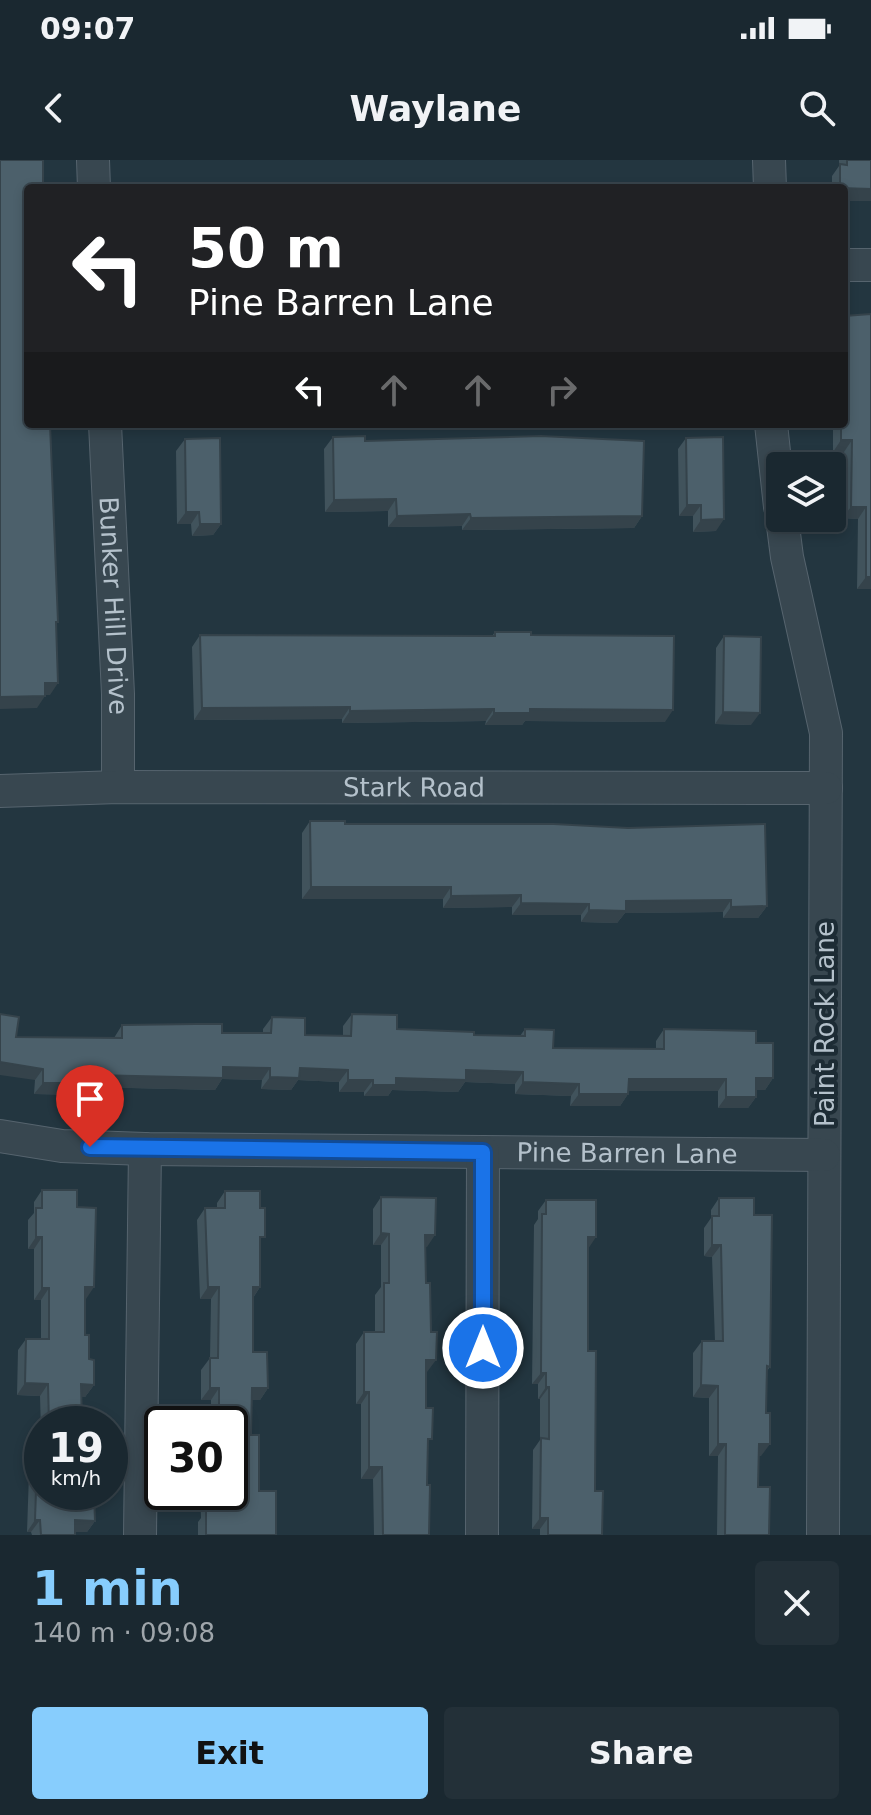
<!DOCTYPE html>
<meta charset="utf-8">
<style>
:root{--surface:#1a2830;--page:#233038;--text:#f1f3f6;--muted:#9fa6ab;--line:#38444c;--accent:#87cdfd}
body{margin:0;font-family:"DejaVu Sans",sans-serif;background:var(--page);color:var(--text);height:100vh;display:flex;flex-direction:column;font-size:30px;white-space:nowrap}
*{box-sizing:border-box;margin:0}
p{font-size:26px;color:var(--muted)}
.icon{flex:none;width:44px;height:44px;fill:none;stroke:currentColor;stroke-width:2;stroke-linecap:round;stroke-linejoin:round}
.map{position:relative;height:1375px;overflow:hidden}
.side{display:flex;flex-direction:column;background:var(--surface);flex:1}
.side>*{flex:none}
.top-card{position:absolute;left:24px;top:24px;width:824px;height:244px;border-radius:8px;box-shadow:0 4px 12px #0003,0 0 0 2px var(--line);background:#202124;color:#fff;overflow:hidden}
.fabs{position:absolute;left:766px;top:292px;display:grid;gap:16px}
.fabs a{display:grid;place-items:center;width:80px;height:80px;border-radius:8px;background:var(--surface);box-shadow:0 4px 12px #0003,0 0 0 2px var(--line);font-size:40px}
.speed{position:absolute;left:24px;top:1246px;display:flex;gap:16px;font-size:40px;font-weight:700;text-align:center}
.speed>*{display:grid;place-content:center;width:104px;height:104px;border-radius:50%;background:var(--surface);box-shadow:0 4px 12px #0003,0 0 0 2px var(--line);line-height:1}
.speed small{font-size:20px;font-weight:400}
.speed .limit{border:4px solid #111;border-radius:12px;background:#fff;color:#111}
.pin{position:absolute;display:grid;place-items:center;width:68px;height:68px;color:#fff;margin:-82px -34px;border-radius:50% 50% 50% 0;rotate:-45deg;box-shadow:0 0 8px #0007}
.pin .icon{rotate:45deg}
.me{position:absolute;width:88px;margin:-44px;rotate:0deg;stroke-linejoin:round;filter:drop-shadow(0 0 6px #0008)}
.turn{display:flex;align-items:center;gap:28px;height:168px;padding:0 32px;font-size:36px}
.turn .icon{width:104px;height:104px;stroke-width:2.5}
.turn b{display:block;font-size:56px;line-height:68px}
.lanes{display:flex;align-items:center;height:76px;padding:0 32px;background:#0003;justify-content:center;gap:40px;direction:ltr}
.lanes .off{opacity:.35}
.round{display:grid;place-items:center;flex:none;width:84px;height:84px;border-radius:8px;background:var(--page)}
.overview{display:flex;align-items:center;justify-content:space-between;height:136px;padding:0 32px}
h1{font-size:48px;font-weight:700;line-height:60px;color:var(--accent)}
.button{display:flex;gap:16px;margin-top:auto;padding:16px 32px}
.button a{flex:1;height:92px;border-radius:8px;background:var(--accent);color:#111;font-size:32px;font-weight:700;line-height:92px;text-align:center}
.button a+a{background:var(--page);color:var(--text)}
.status{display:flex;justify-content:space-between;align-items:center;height:56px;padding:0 40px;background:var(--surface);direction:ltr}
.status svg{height:22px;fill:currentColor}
header{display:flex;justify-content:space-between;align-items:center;height:104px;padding:0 32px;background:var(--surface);font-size:36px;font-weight:700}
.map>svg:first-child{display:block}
</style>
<div class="status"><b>09:07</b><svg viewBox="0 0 49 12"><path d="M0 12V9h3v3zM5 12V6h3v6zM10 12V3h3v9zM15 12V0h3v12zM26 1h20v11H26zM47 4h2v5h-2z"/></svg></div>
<header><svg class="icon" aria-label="back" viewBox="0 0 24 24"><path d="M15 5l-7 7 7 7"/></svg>Waylane<svg class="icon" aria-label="search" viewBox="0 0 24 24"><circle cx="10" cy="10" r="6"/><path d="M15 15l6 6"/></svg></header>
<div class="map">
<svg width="871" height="1375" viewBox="0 0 871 1375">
<rect width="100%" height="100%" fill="#233640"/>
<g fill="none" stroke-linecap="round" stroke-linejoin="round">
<defs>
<g id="minor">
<path d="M93 0 94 28"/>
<path d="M769 0 770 28"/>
<path d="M844 105H871"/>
<path id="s1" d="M105 264 118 534V627"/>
<path d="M771 264 780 347"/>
<path d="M782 358 787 397 826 573 823 1375"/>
<path id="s2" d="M0 631 118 627 826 628"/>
<path id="s3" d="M0 976 62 986 145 989 824 995"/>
<path d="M140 1375 145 989"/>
<path d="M482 1375 483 992"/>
</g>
</defs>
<use href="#minor" stroke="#56646e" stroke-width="34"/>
<use href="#minor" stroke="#384750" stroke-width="32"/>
</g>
<path fill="#41535c" d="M839 0H871V41H844V28H832V16L839 6Z
M871 154V429H857L858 359 842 358 844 292H833V264H844Z
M333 277 365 281 642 356 634 368 462 370V366L388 367V351L325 352 324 289Z
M686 278 716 371 693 372V356H679L678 289Z
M185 279 221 364 213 375 192 376 191 364H177L176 291Z
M495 472 531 475 665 562 525 561 522 565H485L486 561 342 563V559L194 560 192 487 200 475 492 476Z
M724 476 751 565 715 564 716 488Z
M310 661 345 664 767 746 758 758H723V752L625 753 617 763 581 762V755H512V747L443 748V739H302V673Z
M352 854 397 869 474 875 520 876 525 869 553 888 656 889V881L664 869 756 883 773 918 765 930H756V937L748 948H718V931H628V934L620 946H570L571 936 515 934V924L465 922 458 932 392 930 388 936H364V932H339V922L298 920 291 930 261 929 262 920 222 919 215 930 89 927 83 935 34 934 35 920 16 877 114 878 122 865 222 873H263V869L272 857 305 875 343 876V866Z
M42 1030 77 1047 86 1139H85V1175L94 1225 85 1237 81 1236 82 1264H42V1332L95 1361 87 1372H75V1375H32L31 1372H27L30 1284 38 1272H41L40 1236 17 1235 18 1190 26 1179H41V1140H34V1089H28V1060L34 1053V1042Z
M225 1031 260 1085V1127L253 1138V1192L268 1228 260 1240H252L251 1275 259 1331 276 1375H198V1362L201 1358 200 1332H230V1264H211V1240H201V1210L210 1198 211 1139H200L197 1060 205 1048H217V1043Z
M381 1037 427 1087H425L427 1212H426V1248L428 1286 427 1325 429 1375H374L373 1319H361V1244H356V1184L364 1172H375V1135L381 1127V1085H373V1049Z
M719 1038 754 1055 770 1207 767 1211 761 1296H759L758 1327 769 1375H717L718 1296H709V1238L693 1237V1193L702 1181H715L712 1097 704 1096V1068L711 1058V1050Z
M546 1040 588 1088V1191L595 1331 602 1375H540V1369H532L533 1290 540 1280V1239H538V1224H532L534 1065 538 1059V1051Z"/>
<path fill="#35434b" d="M844 29H871V41H844Z
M841 280H852L844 292H833Z
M396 339 388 351 325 352 334 340Z
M687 345H701L693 356H679Z
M851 347H866L858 359 842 358Z
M186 352H199L191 364H177Z
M470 354 462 366 388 367 397 356Z
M642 356 634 368 462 370 471 358Z
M724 359 716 371 693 372 701 360Z
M200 364H221L213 375 192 376Z
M866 417H871V429H857Z
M45 523H58L50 535H37Z
M45 536 37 548 0 549V537Z
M350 547 342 559 194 560 202 548Z
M494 549 486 561 342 563 350 551Z
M530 549 673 550 665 562 525 561 522 565H485L494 553Z
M723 552 760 553 751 565 715 564Z
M311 727H451L443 739H302Z
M521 735 512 747 443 748 451 736Z
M731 740 723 752 625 753 617 763 581 762 589 750 626 741Z
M521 743 589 744 581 755H512Z
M767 746 758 758H723L731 747Z
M0 902 43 909 35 920 0 915Z
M223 907 270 908 262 920 222 919 215 930 89 927 83 935 34 934 43 923 92 915Z
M300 908 348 910 339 922 298 920 291 930 261 929 270 917Z
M466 910 523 912 515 924 465 922 458 932 392 930 388 936H364L373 925 396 918Z
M756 918H773L765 930H748Z
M629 919H726L718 931H620Z
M348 920H373L364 932H339Z
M523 922 579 924 571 936 515 934Z
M579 934H628L620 946H570Z
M726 937H756L748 948H718Z
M381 1073 389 1074 381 1085H373Z
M425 1075H435L427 1087 417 1086Z
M36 1077H42L34 1089H28Z
M588 1077H596L588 1089Z
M712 1085H721L712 1097 704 1096Z
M85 1127H94L86 1139H76Z
M208 1127H219L211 1139H200Z
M253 1127H260L252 1139Z
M42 1128H49L41 1140H34Z
M426 1200H436L427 1212H417Z
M541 1213H546L538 1224H532Z
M25 1223 48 1224 40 1236 17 1235Z
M81 1224 94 1225 85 1237 73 1236Z
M701 1225 718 1226 709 1238 693 1237Z
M546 1227H549L540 1239H538Z
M210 1228H219L211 1240H201Z
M252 1228H268L260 1240H244Z
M364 1232H369L361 1244H356Z
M718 1284H726L718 1296H709Z
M759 1284H770L761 1296H751Z
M369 1307H382L373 1319H361Z
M540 1358H548L540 1369H532Z
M35 1360H40L31 1372H27Z
M75 1360 95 1361 87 1372H66Z"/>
<path fill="#4c606b" stroke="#35434b" stroke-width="2" d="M0 0H43V28H28V264H50L58 462H56L58 523H45V536L0 537Z
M847 0H871V29L840 28V4L847 5Z
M871 154V417H866V347H851L852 280H841V264H844V156Z
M365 276V281L541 276 644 281 642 356 471 358 470 354 397 356 396 339 334 340 333 277Z
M723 277 724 359 701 360V345H687L686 278Z
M220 278 221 364H200L199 352H186L185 279Z
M495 472H531V475L674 476 673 550 530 549V553H494V549L350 551V547L202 548 200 475 495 476Z
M724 476 761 477 760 553 723 552Z
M310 661H345V664H554L628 668 765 664 767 746 731 747V740L626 741V751L589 750V744L521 743V735L451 736V727H311Z
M0 854 19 857 16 877 122 878V865L195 864H222V873H271L272 857 305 858V875L351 876 352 854 397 855V869L474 872V875L525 876V869L554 870 553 888 664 889V869L756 871V883H773V918H756V937H726V919H629L628 934H579V924L523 922V912L466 910V920L396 918V925H373V920H348V910L300 908 299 918 270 917V908L223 907V918L92 915V923H43V909L0 902Z
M42 1030H77V1047L96 1048 94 1127H85V1175H89V1199L94 1200V1225L81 1224 82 1264H49L48 1224 25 1223 26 1179H49V1128H42V1077H36V1048H42Z
M225 1031H260V1048H265V1077H260V1127H253V1192H267L268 1228H252L251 1275H259V1331H276V1375H206V1350H209V1332H230V1264H219V1228H210V1198H218L219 1127H208L205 1048H225Z
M381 1037 436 1038 435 1075H425L426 1123H430L431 1172H437L436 1200H426V1248H433L432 1279H428L427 1325H430L429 1375H383L382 1307H369V1232H364V1172H384V1123H389V1074L381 1073Z
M719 1038H754V1055H772L770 1207 767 1206 766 1253H770V1284H759L758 1327H770L769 1375H725L726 1284H718V1226L701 1225 702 1181H723L721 1085H712V1056H719Z
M546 1040H596V1077H588V1191H596L595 1331H603L602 1375H548V1358H540L541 1278 549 1279V1227H546V1213H541L542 1054H546Z
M38 1272H42V1332H94L95 1361 75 1360V1375H41L40 1360H35Z"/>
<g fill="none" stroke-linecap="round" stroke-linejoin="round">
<defs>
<path id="route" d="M90 987 483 992V1188"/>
</defs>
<use href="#route" stroke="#114b97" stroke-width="20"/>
<use href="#route" stroke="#1a73e8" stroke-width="14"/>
</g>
<g text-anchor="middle" stroke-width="8" stroke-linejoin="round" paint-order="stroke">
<g font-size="26" fill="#b4c1cb" stroke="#1d2c35">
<text dy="9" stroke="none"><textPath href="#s1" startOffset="182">Bunker Hill Drive</textPath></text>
<text dy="9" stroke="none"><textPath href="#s2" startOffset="414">Stark Road</textPath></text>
<text transform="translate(825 864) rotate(-90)" y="9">Paint Rock Lane</text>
<text dy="9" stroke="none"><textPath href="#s3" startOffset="628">Pine Barren Lane</textPath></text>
</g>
</g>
</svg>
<div class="fabs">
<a><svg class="icon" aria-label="layers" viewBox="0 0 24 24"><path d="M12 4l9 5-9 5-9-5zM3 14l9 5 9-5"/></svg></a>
</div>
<div class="speed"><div>19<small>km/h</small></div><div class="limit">30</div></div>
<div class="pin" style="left:90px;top:987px;background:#d93025"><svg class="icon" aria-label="arrive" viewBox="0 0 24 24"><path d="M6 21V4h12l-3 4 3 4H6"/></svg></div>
<svg class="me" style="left:483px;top:1188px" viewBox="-20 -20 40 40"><circle r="17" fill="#1a73e8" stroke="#fff" stroke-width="3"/><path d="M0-11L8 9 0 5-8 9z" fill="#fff"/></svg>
<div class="top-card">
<div class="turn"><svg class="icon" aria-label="left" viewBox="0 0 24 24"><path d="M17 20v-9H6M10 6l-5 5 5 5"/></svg><div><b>50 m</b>Pine Barren Lane</div></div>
<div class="lanes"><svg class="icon" aria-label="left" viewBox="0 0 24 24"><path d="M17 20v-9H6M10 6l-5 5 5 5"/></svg><svg class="icon off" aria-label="ahead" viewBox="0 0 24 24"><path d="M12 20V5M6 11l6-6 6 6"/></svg><svg class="icon off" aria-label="ahead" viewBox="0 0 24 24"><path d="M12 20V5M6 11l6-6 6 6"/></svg><svg class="icon off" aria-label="right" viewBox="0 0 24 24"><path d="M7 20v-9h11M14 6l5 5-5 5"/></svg></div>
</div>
</div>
<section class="side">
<div class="overview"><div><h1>1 min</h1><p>140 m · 09:08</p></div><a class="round"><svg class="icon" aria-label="close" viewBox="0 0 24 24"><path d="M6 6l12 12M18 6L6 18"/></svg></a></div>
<div class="button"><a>Exit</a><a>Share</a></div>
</section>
